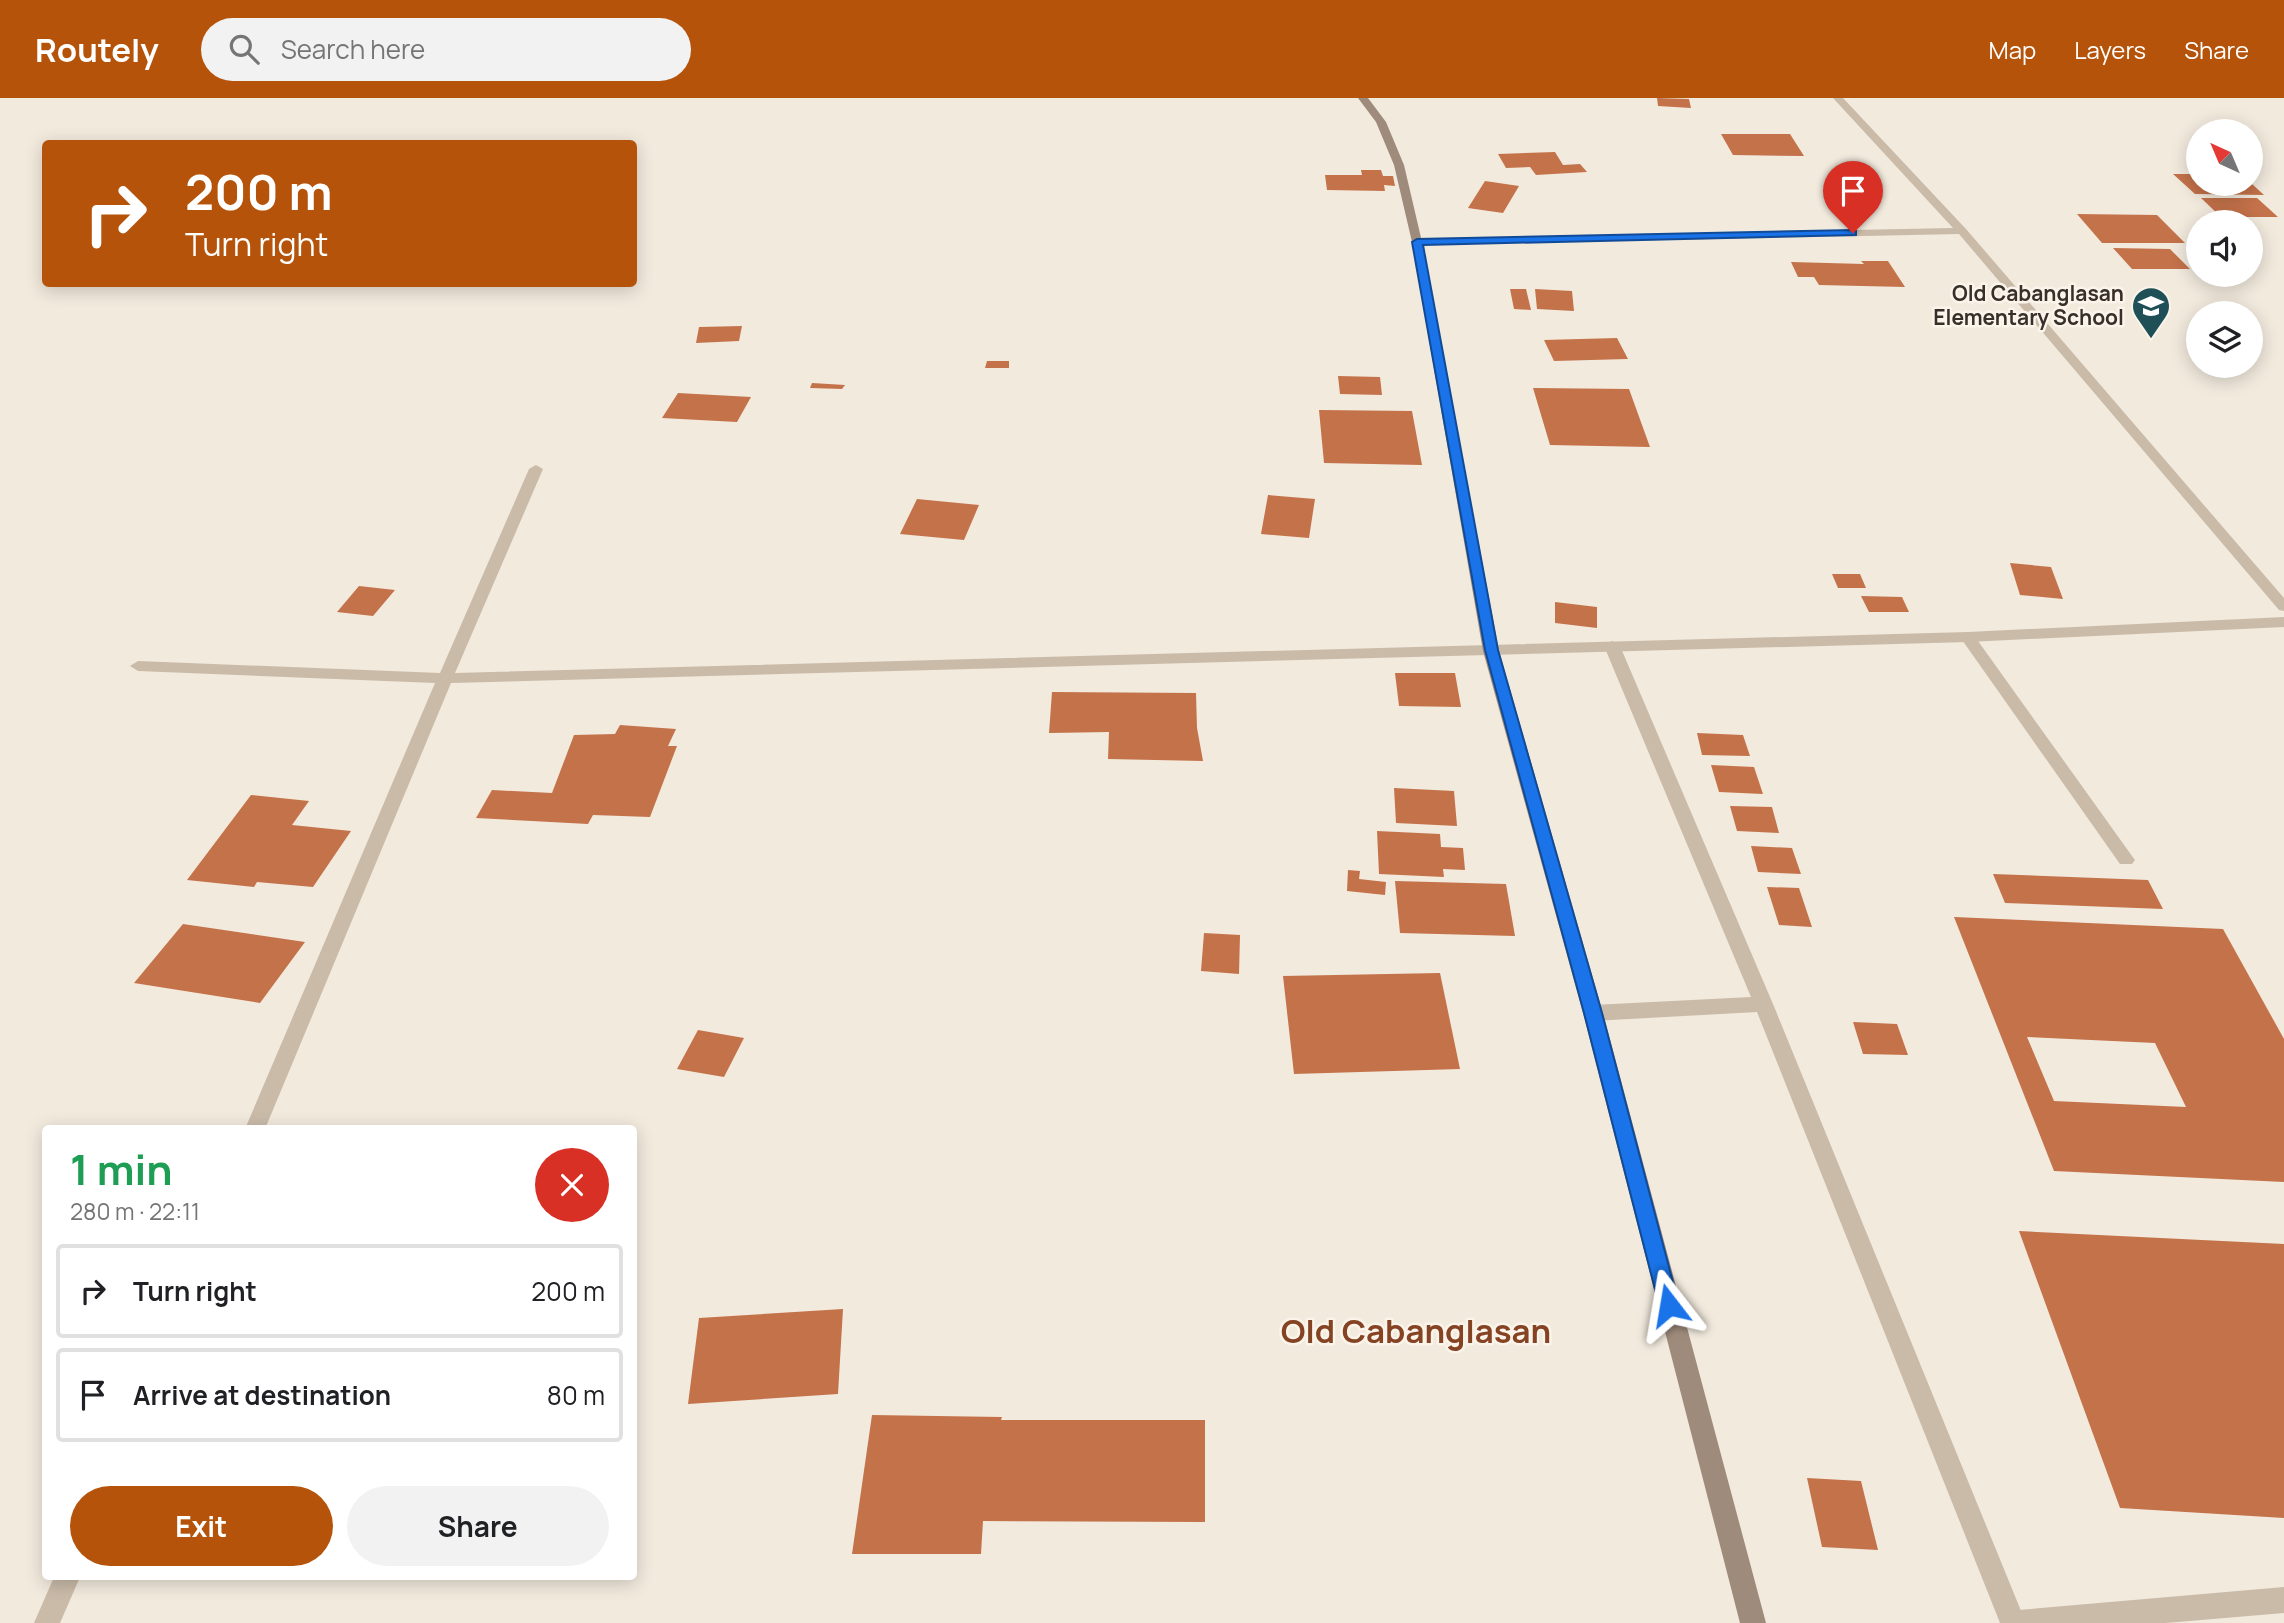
<!DOCTYPE html>
<meta charset="utf-8">
<style>
:root{--surface:#fff;--page:#f2f2f2;--text:#202124;--muted:#757577;--line:#e0e0e0;--accent:#b45309}
body{margin:0;font-family:Manrope,sans-serif;background:var(--page);color:var(--text);height:100vh;display:flex;flex-direction:column;font-size:26px;white-space:nowrap}
*{box-sizing:border-box;margin:0}
p{font-size:23px;color:var(--muted)}
.icon{flex:none;width:38px;height:38px;fill:none;stroke:currentColor;stroke-width:2;stroke-linecap:round;stroke-linejoin:round}
.map{position:relative;flex:1;overflow:hidden}
.drawer{position:absolute;left:42px;top:1027px;width:595px;height:455px;display:flex;flex-direction:column;background:var(--surface);border-radius:7px;box-shadow:0 4px 18px #0003}
.drawer>*{flex:none}
.top-card{position:absolute;left:42px;top:42px;width:595px;height:147px;border-radius:7px;box-shadow:0 4px 18px #0003;background:#b45309;color:#fff;overflow:hidden}
.needle{width:46px;rotate:316deg}
.buttons{position:absolute;left:2186px;top:21px;display:grid;gap:14px}
.buttons a{display:grid;place-items:center;width:77px;height:77px;border-radius:50%;background:var(--surface);box-shadow:0 4px 18px #0003;font-size:35px}
.pin{position:absolute;display:grid;place-items:center;width:60px;height:60px;color:#fff;margin:-72px -30px;border-radius:50% 50% 50% 0;rotate:-45deg;box-shadow:0 0 7px #0007}
.pin .icon{rotate:45deg}
.me{position:absolute;width:77px;margin:-38px;rotate:346deg;stroke-linejoin:round;filter:drop-shadow(0 0 5px #0008)}
.turn{display:flex;align-items:center;gap:24px;height:147px;padding:0 28px;font-size:32px}
.turn .icon{width:91px;height:91px;stroke-width:2.5}
.turn b{display:block;font-size:49px;line-height:60px}
.round{display:grid;place-items:center;flex:none;width:74px;height:74px;border-radius:37px;background:var(--page)}
.headline{display:flex;align-items:center;justify-content:space-between;height:119px;padding:0 28px}
h1{font-size:42px;font-weight:700;line-height:52px;color:#1e9e55}
.primary-button{display:flex;gap:14px;margin-top:auto;padding:14px 28px}
.primary-button a{flex:1;height:80px;border-radius:42px;background:var(--accent);color:#fff;font-size:28px;font-weight:700;line-height:80px;text-align:center}
.primary-button a+a{background:var(--page);color:var(--text)}
ul{padding:0;list-style:none}
li{display:flex;align-items:center;gap:21px;height:94px;margin:0 14px 10px;padding:0 14px;border:4px solid var(--line);border-radius:7px}
li div{flex:1}
li b{display:block;font-size:26px}
li em{font-style:normal}
header{display:flex;align-items:center;gap:42px;box-sizing:border-box;height:98px;padding:0 35px;background:var(--accent);color:#fff}
header strong{font-size:33px}
nav{display:flex;gap:38px;margin-inline-start:auto;font-size:24px}
.search{width:490px;height:63px;background:var(--page);display:flex;align-items:center;gap:18px;box-sizing:border-box;padding:0 24px;border-radius:38px;color:var(--muted);font-size:26px}
.map>svg:first-child{display:block}
</style>
<header>
<strong>Routely</strong>
<div class="search"><svg class="icon" aria-label="search" viewBox="0 0 24 24"><circle cx="10" cy="10" r="6"/><path d="M15 15l6 6"/></svg>Search here</div>
<nav><a>Map</a><a>Layers</a><a>Share</a></nav>
</header>
<div class="map">
<svg width="2284" height="1525" viewBox="0 0 2284 1525">
<rect width="100%" height="100%" fill="#f2eadd"/>
<path fill="#c4724a" fill-rule="evenodd" d="M1657 0 1689 1 1691 10 1658 8Z
M1721 36H1790L1804 58 1733 57Z
M1555 54 1563 67 1580 66 1587 74 1536 77 1530 69 1506 70 1498 56Z
M1361 72H1381L1383 78H1393L1395 88 1384 87 1385 93 1327 92 1325 77H1362Z
M2173 76H2198V86H2252L2264 97 2195 96Z
M1485 83 1519 88 1503 115 1468 110Z
M2201 100H2257L2278 119H2221Z
M2077 116 2157 117 2185 145H2102Z
M2113 150 2170 151 2190 171H2132Z
M1861 163H1888L1905 189 1819 187 1814 179H1798L1791 164 1864 166Z
M1510 191H1526L1531 212 1514 211Z
M1535 191 1572 193 1574 213 1537 211Z
M742 228 739 243 696 245 699 229Z
M1617 240 1628 261 1554 263 1544 242Z
M987 263H1009V270H985Z
M1338 278 1380 279 1382 297 1340 296Z
M812 285 845 287 842 291 810 290Z
M1533 290 1629 291 1650 349 1550 347Z
M678 295 751 299 737 324 662 320Z
M1319 312 1412 313 1422 367 1324 365Z
M1268 397 1315 401 1309 440 1261 436Z
M917 401 979 407 964 442 900 436Z
M2010 465 2051 469 2063 501 2020 497Z
M1832 476H1860L1866 490H1838Z
M359 488 395 492 373 518 337 514Z
M1861 498 1902 499 1909 514H1869Z
M1555 504 1597 509V530L1555 525Z
M1395 575H1455L1461 609 1399 608Z
M1052 594 1196 595 1197 630 1203 663 1108 661 1109 634 1049 635Z
M620 627 676 631 668 648H677L650 719 593 717 588 726 476 720 492 692 552 695 574 637 615 636Z
M1697 635 1743 637 1750 658 1702 657Z
M1711 667 1754 669 1763 696 1719 694Z
M1394 690 1454 693 1457 728 1396 725Z
M251 697 309 703 292 727 351 733 313 789 257 784 254 789 187 782Z
M1730 708 1772 709 1779 735 1737 733Z
M1377 733 1440 736 1441 749 1463 750 1465 772 1443 771 1444 779 1379 776Z
M1751 748 1792 750 1801 776 1758 774Z
M1348 772 1360 773 1359 781 1386 784 1385 797 1347 793Z
M1993 776 2148 782 2163 811 2005 805Z
M1395 783 1506 786 1515 838 1400 835Z
M1767 789 1799 790 1812 829 1779 827Z
M1954 819 2223 831 2284 941V1084L2054 1073ZM2027 939 2155 945 2186 1009 2054 1003Z
M183 826 305 844 260 905 134 885Z
M1204 835 1240 837 1239 876 1201 873Z
M1440 875 1460 971 1294 976 1283 878Z
M1853 924 1897 926 1908 957 1863 956Z
M698 932 744 940 724 979 677 971Z
M2019 1133 2284 1146V1420L2120 1410Z
M843 1211 838 1296 688 1306 699 1220Z
M872 1317 1002 1319 1001 1322H1205V1424L983 1423 981 1456H852Z
M1807 1380 1861 1383 1878 1452 1822 1449Z"/>
<g fill="none" stroke-linecap="round" stroke-linejoin="round">
<path fill="#cabba9" fill-rule="evenodd" d="M1968 534 1973 536 2132 758 2135 762 2132 766H2120L1960 539Z
M1612 543 1620 548 1773 906 2026 1525H2000L1757 914 1593 923 1586 920 1583 915 1586 910 1593 907 1751 899 1604 548Z"/>
<path fill="#cabba9" fill-rule="evenodd" d="M1833 0H1843L1966 131 2284 500V513L2279 512 1959 136 1417 147 1412 144 1417 141 1953 130Z
M536 367 543 371 455 575 1968 534 2284 519V529L1968 544 451 585 265 1031H245L435 585 138 573 130 568 138 563 440 575 529 371Z
M54 1479H80L60 1525H34Z
M2284 1489V1515L2166 1525H2006L2010 1516 2019 1512Z"/>
<path fill="#9e8b7b" fill-rule="evenodd" d="M1358 0H1368L1386 24 1404 67 1422 144 1499 553 1603 915 1766 1525H1740L1583 915 1483 553 1412 144 1394 67 1376 24Z"/>
</g>
<path fill="#1a73e8" stroke="#114b97" stroke-width="2" d="M1853 132 1856 133V137L1423 147 1498 552 1602 915 1679 1207 1676 1213 1669 1216 1662 1213 1659 1207 1584 915 1485 552 1412 144 1417 141Z"/>
<defs>
<symbol id="school-pin" viewBox="-11 -11 22 30"><path d="M0 17L-7.5 6A9.5 9.5 0 1 1 7.5 6Z" fill="#1f5058" stroke="#faf4ea"/><path d="M0-5L7-2L0 1L-7-2ZM-4 1L0 2.5L4 1V4Q0 6-4 4Z" fill="#fff"/></symbol>
</defs>
<g fill-rule="evenodd">
<use href="#school-pin" x="2129" y="186" width="44" height="60"/>
</g>
<g text-anchor="middle" stroke-width="5" stroke-linejoin="round" paint-order="stroke">
<g font-size="21" font-weight="bold" fill="#372f29" stroke="#faf4ea" text-anchor="end">
<text x="2124" y="203">Old Cabanglasan<tspan x="2124" dy="24">Elementary School</tspan></text>
</g>
<g font-size="33" font-weight="bold" fill="#854323" stroke="#faf4ea">
<text x="1416" y="1245">Old Cabanglasan</text>
</g>
</g>
</svg>
<div class="buttons">
<a><svg class="needle" viewBox="-14 -14 28 28"><path d="M0-13l5 13h-10z" fill="#e53935"/><path d="M0 13l5-13h-10z" fill="#757577"/></svg></a>
<a><svg class="icon" aria-label="sound" viewBox="0 0 24 24"><path d="M4 9h4l5-4v14l-5-4H4zM17 9q2 3 0 6"/></svg></a>
<a><svg class="icon" aria-label="layers" viewBox="0 0 24 24"><path d="M12 4l9 5-9 5-9-5zM3 14l9 5 9-5"/></svg></a>
</div>
<div class="pin" style="left:1853px;top:135px;background:#d93025"><svg class="icon" aria-label="arrive" viewBox="0 0 24 24"><path d="M6 21V4h12l-3 4 3 4H6"/></svg></div>
<svg class="me" style="left:1669px;top:1207px" viewBox="-20 -20 40 40"><path d="M0-17L14 15 0 8-14 15z" fill="#1a73e8" stroke="#fff" stroke-width="4"/></svg>
<div class="top-card">
<div class="turn"><svg class="icon" aria-label="right" viewBox="0 0 24 24"><path d="M7 20v-9h11M14 6l5 5-5 5"/></svg><div><b>200 m</b>Turn right</div></div>
</div>
<section class="drawer">
<div class="headline"><div><h1>1 min</h1><p>280 m · 22:11</p></div><a class="round" style="background:#d93025;color:#fff"><svg class="icon" aria-label="close" viewBox="0 0 24 24"><path d="M6 6l12 12M18 6L6 18"/></svg></a></div>
<ul>
<li><svg class="icon" aria-label="right" viewBox="0 0 24 24"><path d="M7 20v-9h11M14 6l5 5-5 5"/></svg><div><b>Turn right</b></div><em>200 m</em></li>
<li><svg class="icon" aria-label="arrive" viewBox="0 0 24 24"><path d="M6 21V4h12l-3 4 3 4H6"/></svg><div><b>Arrive at destination</b></div><em>80 m</em></li>
</ul>
<div class="primary-button"><a>Exit</a><a>Share</a></div>
</section>
</div>
